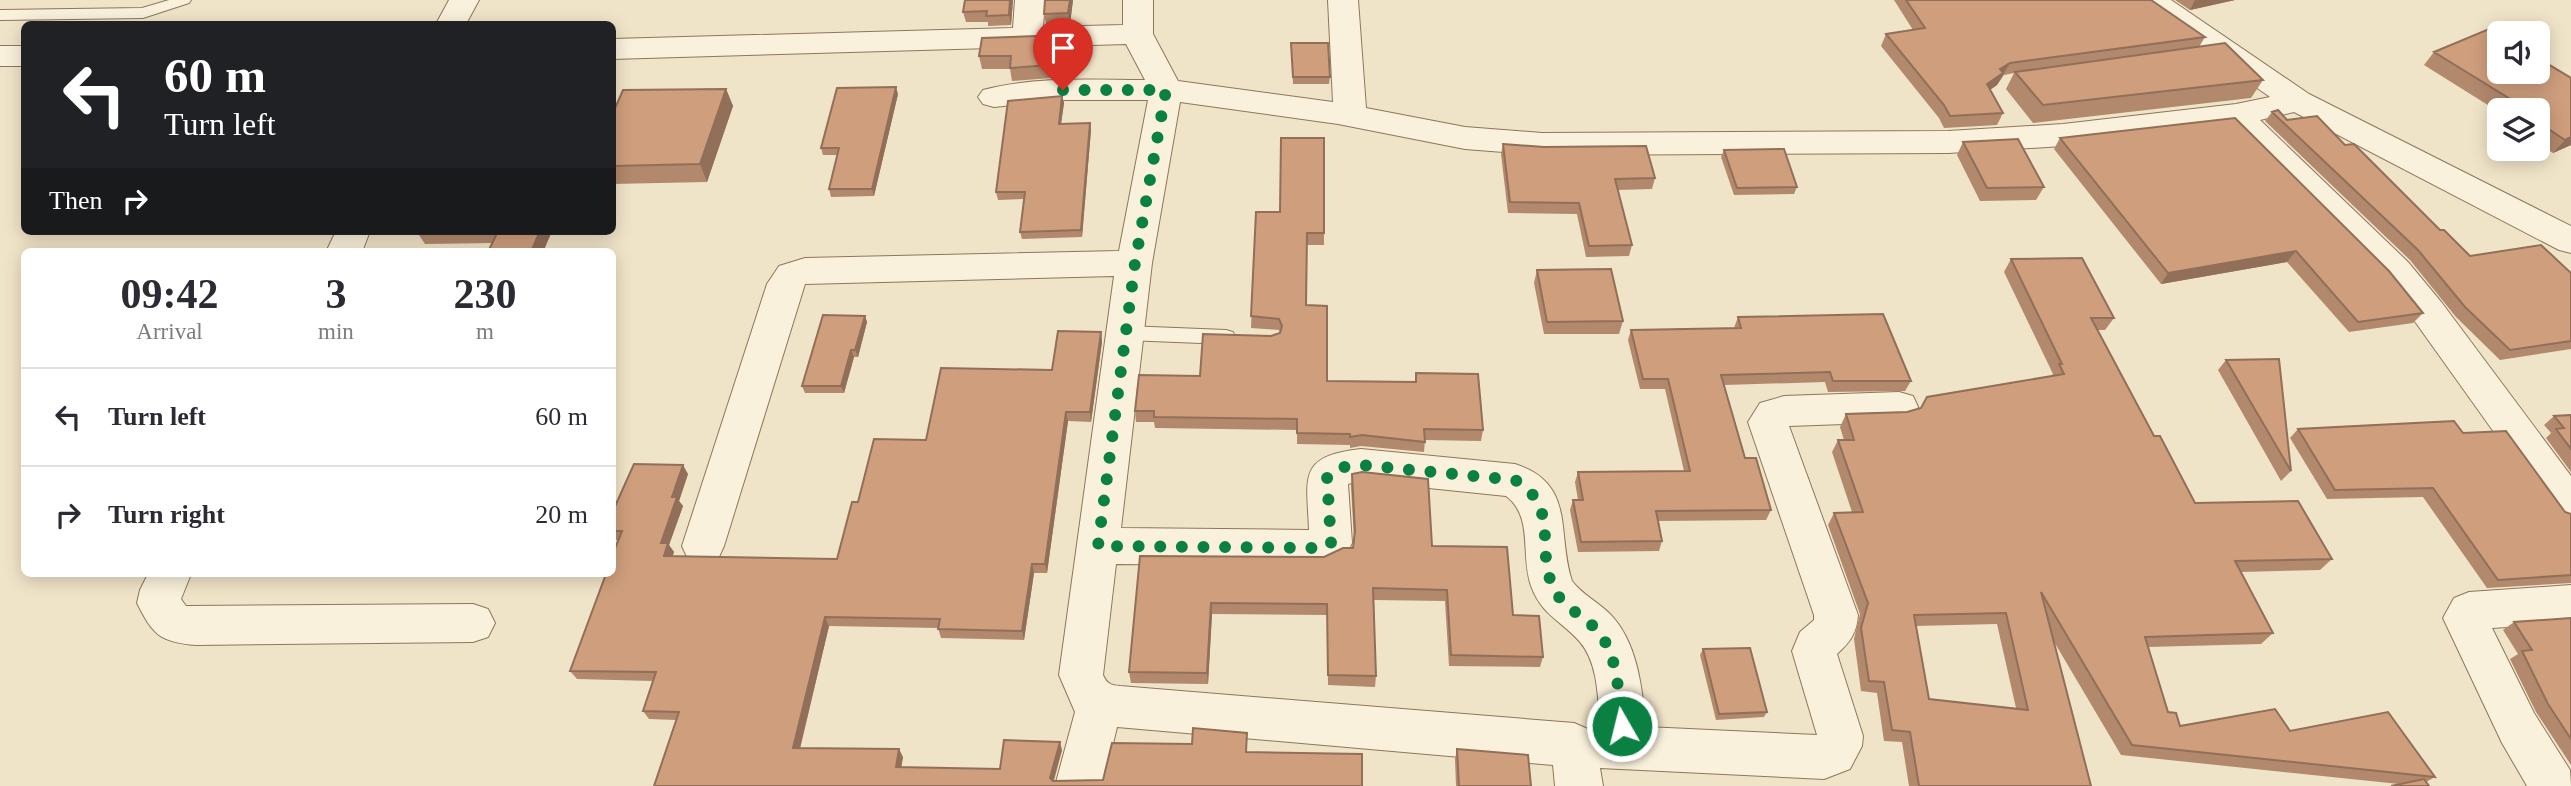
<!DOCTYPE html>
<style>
:root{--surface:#fff;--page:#f2f2f3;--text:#2b2b33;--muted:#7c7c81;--line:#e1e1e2}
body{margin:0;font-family:"Times New Roman",serif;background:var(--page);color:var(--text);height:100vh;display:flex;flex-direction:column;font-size:26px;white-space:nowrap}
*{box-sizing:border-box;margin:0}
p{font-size:23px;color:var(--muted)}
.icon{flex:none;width:38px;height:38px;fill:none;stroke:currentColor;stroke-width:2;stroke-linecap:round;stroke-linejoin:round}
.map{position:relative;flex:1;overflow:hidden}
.sheet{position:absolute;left:21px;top:248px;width:595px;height:329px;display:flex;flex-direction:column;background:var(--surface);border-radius:10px;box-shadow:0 4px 18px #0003}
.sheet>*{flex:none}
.top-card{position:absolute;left:21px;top:21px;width:595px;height:214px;border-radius:10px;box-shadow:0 4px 18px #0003;background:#202124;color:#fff;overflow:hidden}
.buttons{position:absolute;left:2487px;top:21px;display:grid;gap:14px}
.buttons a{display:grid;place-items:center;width:63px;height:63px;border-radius:10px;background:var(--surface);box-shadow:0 4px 18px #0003;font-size:35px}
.pin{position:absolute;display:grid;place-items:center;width:60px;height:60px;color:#fff;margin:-72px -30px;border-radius:50% 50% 50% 0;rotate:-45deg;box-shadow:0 0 7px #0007}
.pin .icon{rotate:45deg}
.me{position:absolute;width:77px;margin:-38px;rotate:352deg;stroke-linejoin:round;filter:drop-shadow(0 0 5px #0008)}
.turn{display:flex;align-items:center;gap:24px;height:147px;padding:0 28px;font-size:32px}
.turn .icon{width:91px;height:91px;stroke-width:2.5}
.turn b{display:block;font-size:49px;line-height:60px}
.then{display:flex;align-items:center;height:66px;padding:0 28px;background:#0003;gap:14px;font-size:26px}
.eta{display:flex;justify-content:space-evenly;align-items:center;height:119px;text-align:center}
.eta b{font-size:42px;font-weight:700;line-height:49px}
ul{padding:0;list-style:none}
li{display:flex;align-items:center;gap:21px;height:98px;padding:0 28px;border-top:2px solid var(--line)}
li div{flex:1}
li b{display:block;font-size:26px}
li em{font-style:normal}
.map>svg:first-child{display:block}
</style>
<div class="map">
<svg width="2571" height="786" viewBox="0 0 2571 786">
<rect width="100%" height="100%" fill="#f0e4c8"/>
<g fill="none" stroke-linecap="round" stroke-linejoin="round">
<defs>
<path id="service" d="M169 0H191L189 3 143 18 0 20V10L142 8Z
M1126 326 1226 330 1233 332 1235 337 1233 342 1226 344 1126 340 1119 338 1117 333 1119 328Z"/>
<path id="minor" d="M449 0H479L466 24H436Z
M1015 0H1045L1043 27 1123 25V0H1153V34L1178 81 1333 102 1328 0H1358L1366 108 1465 127 1542 133 1948 131 2063 124 2236 104 2270 97 2140 6 2136 0H2171L2309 94 2571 226V253L2559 250 2294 112 2260 120 2408 262 2442 303 2571 476V524L2556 519 2416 323 2382 280 2229 126 2063 146 1948 153 1542 155 1465 149 1338 124 1180 102 1152 263 1121 528 1309 530C1307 477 1297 456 1361 449L1515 464C1577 484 1556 534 1572 581 1583 595 1598 602 1610 614 1638 643 1642 688 1646 727L1817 735 1792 651 1800 632 1814 620V615L1748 422 1760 403 1784 396 1899 392 1913 396 1918 407 1913 418 1899 422 1789 426 1858 615C1857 633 1850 642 1837 654L1863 736 1862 746 1850 769 1824 779 1600 768 1603 786H1555L1553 765 1117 727 1103 786H1055L1075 712 1059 675 1114 276 805 284 724 546 718 559 703 564 688 559 682 546 767 284 779 266 805 258 1119 251 1148 100H1063L994 107 983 104 978 97 983 90C1035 76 1092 80 1145 80L1126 44 612 59V39L1013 28ZM1361 481 1506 496C1534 517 1520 555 1531 586 1542 616 1561 620 1580 642 1598 663 1598 698 1600 724L1588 729 1574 723 1120 686C1111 685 1107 684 1103 675L1116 564 1324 566 1346 555 1352 543 1348 484Z
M0 46H24V66H0Z
M336 231H370L362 252H326Z
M148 574H191L181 599 186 606 473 604 488 609 495 623 488 637 473 642 196 645C160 642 153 635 137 603L140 590Z
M2571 585V623L2492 628 2534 713 2570 770 2571 786H2527L2502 743 2443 618 2454 598 2469 592Z"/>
</defs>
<use href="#service" stroke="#8d765c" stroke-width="2"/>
<use href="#minor" stroke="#8d765c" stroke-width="2"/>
<use href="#service" fill="#faf1dc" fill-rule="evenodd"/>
<use href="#minor" fill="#faf1dc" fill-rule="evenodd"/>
</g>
<path fill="#b2896c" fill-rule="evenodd" d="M1013 0 1011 25 988 26V22H966L963 12Z
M1045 0H1073L1070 24H1046L1044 14Z
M1894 0H2151L2205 37 2199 47 2263 80 2251 98 2033 123 2006 89 2014 73 2004 75 1997 85 1990 90 2003 113 1997 125 1944 128 1939 118 1881 46 1886 34 1913 30Z
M2175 0H2235L2190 10Z
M1291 43 1330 77 1329 84H1293Z
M1067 48 1064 77 1012 81 1010 69H982L979 56Z
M2434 52 2571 78V145L2553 153 2538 143V110H2499V112L2424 65Z
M726 89 733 106 707 182 612 184V115Z
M898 94 874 196 831 197 829 189 837 155H823L821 148Z
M1062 96 1064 103 1061 124 1090 123 1091 130 1082 237 1022 239 1020 232 1025 199 998 200 996 192Z
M2272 112 2287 120 2345 145 2470 256 2571 273V349L2500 360 2456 317 2410 260 2265 121Z
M2060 138 2423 313 2413 323 2349 332 2287 262 2161 284 2054 149Z
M1963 142 2044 187 2036 200 1980 201 1957 155Z
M1503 144 1655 178 1652 189 1618 190 1632 245 1629 256 1586 257 1577 214 1508 213 1501 154Z
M1724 150 1797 187 1794 194 1734 195 1721 157Z
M1256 212 1324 233V245H1307L1306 305 1327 381 1415 382 1416 373 1483 430 1481 441 1425 440 1424 452 1361 446 1350 448V445L1297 444V430L1155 428 1154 422H1136L1135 411 1271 336 1280 333 1279 330 1251 328Z
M418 231H552L543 252H488L492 243 425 244 417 232Z
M2011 259 2114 318 2105 330H2098L2154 436 2195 503 2332 559 2320 570 2241 572 2273 633 2261 644 2148 647 2168 712 2180 726 2290 731 2435 777 2426 782 2399 784 2121 755 2053 640 2091 786H1909L1902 742 1884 741 1877 693 1861 691 1854 639 1860 614 1828 525 1834 513 1852 512 1832 452 1838 440H1844L1840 427 1846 414 1907 412 2051 376 2053 374 2004 272ZM1997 624 2016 708 1929 699 1916 626Z
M1537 270 1623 321 1619 334H1544L1534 283Z
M865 316 867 322 858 357H854L844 393H805L802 386Z
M1738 317 1911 381 1905 391 1828 392 1825 382 1724 385 1745 458 1771 510 1766 520 1658 521 1662 541 1659 551 1578 552 1570 510 1573 500H1578L1575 482 1578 472 1684 471 1665 389H1640L1628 340 1631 330 1734 328Z
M1101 332 1102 342 1091 422 1068 421 1047 573H1034L1024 640 941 638 938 628 829 626 800 749 903 757 901 767 1000 769 1062 750 1054 781 1103 780 1192 744 1247 733V752L1362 786H654L676 720 649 719 643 711 653 681 577 679 570 671 618 540H612V513L688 474 679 501 683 506 669 545 674 552 672 556 837 559 858 502 926 440 1052 370Z
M2226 360 2291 471 2281 481 2218 370Z
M2571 415V472L2546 438 2551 433 2544 425 2554 416Z
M2298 429 2463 433 2565 512 2571 514V583L2487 588 2423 497 2327 499 2290 438Z
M1352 474 1432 546 1513 615 1543 657 1540 667 1449 666 1445 601 1374 600 1376 676 1375 687 1328 685 1327 615 1212 614 1208 684 1131 683 1129 672 1140 556 1324 557 1353 548 1354 540 1351 486Z
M2571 618V765L2536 712 2510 659 2518 654 2503 630 2514 622Z
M1703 649 1767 712 1764 717 1716 720 1700 655Z
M1457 749 1531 786H1456L1455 759Z"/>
<path fill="#916f58" d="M1010 0H1013L1011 25 1009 15Z
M1070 0H1073L1070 24 1068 13Z
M2195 0H2235L2190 10Z
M1065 35 1067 48 1064 77 1062 64Z
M2010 63 1997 85 1981 96 1987 84 2000 69Z
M896 87 898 94 874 196 872 189Z
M726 89 733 106 707 182 700 164Z
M1062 96 1064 103 1060 131 1059 124Z
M1090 123 1091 130 1082 237 1081 230Z
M2571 137V145L2553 153 2565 140Z
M540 231H552L543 252H531Z
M2296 251 2287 262 2161 284 2168 273Z
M865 316 867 322 858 357 855 350Z
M1101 332 1102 342 1091 422 1090 412Z
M851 350 854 357 844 393 841 386Z
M1066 412 1068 421 1047 573 1045 564Z
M683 465 688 474 679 501 683 506 669 545 674 552 670 565 664 556 661 543 672 497Z
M1032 564 1034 573 1024 640 1022 631Z
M1211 603 1212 614 1208 684 1207 673Z
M825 617 829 626 798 756 793 748Z
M1060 742 1062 750 1052 785 1050 778Z
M899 749 903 757 900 775 896 767Z"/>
<path fill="#cf9f7d" stroke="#916f58" stroke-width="2" fill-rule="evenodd" d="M965 0H1010L1009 15 986 16 987 11 963 12Z
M1045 0H1070L1068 13 1044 14Z
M1906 0H2151L2205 37 2010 63 2000 69 2003 73 1987 84 2003 113 1950 116 1944 105 1886 34 1925 28Z
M2489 29 2499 35V72H2538V58L2571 78V137L2565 140 2538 122V110H2518L2509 105 2515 102 2434 52Z
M1065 35 1062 64 1010 68 1011 56H979L982 38Z
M1291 43H1328L1330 77H1293Z
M2225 43 2263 80 2043 105 2015 72Z
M896 87 872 189H829L839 148H821L837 88Z
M726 89 700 164 612 166V115L623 90Z
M1062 96 1059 124 1090 123 1081 230 1020 232 1025 192H996L1008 101Z
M2278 110 2287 120 2317 116 2345 145 2354 144 2440 230H2444L2470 256 2541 245 2571 273V341L2510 350 2465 307 2418 250 2272 112Z
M2235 118 2389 271 2423 313 2358 322 2296 251 2168 273 2060 138Z
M1281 138H1324V233H1307L1306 305 1327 306V381L1416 382V373L1478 374 1483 430 1424 429 1425 442 1362 435 1350 437V434L1297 433V419L1154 417V411H1135L1139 375 1200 376 1203 334 1271 336 1280 333 1282 326 1279 319 1251 316 1256 212H1280Z
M2018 139 2044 187 1987 188 1963 142Z
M1503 144 1544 147 1646 146 1655 178 1615 179 1632 245 1589 246 1579 203 1510 202Z
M1784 149 1797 187 1737 188 1724 150Z
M418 231H488L417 232Z
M498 231H540L531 252H488Z
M2082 258 2114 318H2091L2154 436H2160L2195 503 2298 501 2332 559 2235 561 2273 633 2145 637 2168 712 2176 713 2180 726 2275 709 2290 731 2388 712 2435 777 2132 745 2041 592 2091 786H1919L1910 732 1892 730 1884 682 1869 681 1861 628 1868 603 1834 513 1863 512 1838 440H1854L1846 414 1907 412 1921 408 1927 397 2064 374 2059 364H2062L2011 259ZM2006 613 2028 710 1929 699 1914 615Z
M1611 269 1623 321 1547 322 1537 270Z
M1883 314 1911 381H1833L1830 372 1721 375 1745 458H1756L1771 510 1656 511 1662 541 1581 542 1573 500H1583L1578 472 1690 471 1668 379H1643L1631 330 1741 328 1738 317Z
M823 315 865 316 855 350H851L841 386H802Z
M1058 331 1101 332 1090 412H1066L1045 564H1032L1022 631 938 629 940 619 825 617 793 748 899 749 896 767 1000 769 1004 740 1060 742 1050 778 1053 781 1103 780 1112 743 1192 744 1193 728 1247 733 1246 752 1362 754V786H654L679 712 643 711 656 672 570 671 606 574H612V556L622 531H612V513L634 464 683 465 672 497H677L661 543H668L664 556 837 559 852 502H858L874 439 926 440 941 368 1052 370Z
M2279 359 2291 471 2226 360Z
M2571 415V449L2556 429 2564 428 2554 416Z
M2454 421 2463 433 2506 431 2565 512 2571 514V575L2498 580 2433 488 2335 490 2298 429Z
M1362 472 1428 479 1432 546 1507 547 1513 615 1539 616 1543 657 1451 655 1447 590 1373 588 1376 676 1328 675 1327 604 1211 603 1207 673 1129 672 1140 556 1324 557 1343 548H1353L1355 531 1352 474Z
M2571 618V739L2548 704 2522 651 2532 650 2514 622Z
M1750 648 1767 712 1719 714 1703 649Z
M1457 749 1528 755 1531 786H1459Z
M2424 779 2429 786H2391Z"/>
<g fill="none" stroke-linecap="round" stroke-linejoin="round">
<path stroke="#0b8043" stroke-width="12" stroke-dasharray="0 21.6" d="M1063 90H1166L1135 263 1098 546 1324 548 1331 543 1327 476 1344 467 1361 465 1515 480C1561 507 1535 548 1553 587 1561 606 1581 614 1595 628 1619 653 1618 693 1622 726"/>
</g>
</svg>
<div class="buttons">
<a><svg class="icon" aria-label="sound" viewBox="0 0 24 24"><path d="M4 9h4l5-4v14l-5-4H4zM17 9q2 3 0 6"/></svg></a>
<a><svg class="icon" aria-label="layers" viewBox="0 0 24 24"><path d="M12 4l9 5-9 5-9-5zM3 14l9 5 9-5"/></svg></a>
</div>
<div class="pin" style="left:1063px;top:90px;background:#d93025"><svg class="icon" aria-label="arrive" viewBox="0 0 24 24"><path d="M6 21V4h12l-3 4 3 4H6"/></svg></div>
<svg class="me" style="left:1622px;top:726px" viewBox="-20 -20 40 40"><circle r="17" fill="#0b8043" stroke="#fff" stroke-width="3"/><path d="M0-11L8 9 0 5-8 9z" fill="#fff"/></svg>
<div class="top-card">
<div class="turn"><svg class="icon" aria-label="left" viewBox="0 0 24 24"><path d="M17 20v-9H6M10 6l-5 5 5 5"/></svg><div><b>60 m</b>Turn left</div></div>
<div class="then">Then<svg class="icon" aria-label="right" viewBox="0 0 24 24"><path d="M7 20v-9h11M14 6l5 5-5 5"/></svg></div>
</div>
<section class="sheet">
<div class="eta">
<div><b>09:42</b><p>Arrival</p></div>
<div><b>3</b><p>min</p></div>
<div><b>230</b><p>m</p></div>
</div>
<ul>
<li><svg class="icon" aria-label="left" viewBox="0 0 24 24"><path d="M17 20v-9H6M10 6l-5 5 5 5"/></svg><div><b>Turn left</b></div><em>60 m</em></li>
<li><svg class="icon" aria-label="right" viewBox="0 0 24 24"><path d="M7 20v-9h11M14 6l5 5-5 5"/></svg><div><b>Turn right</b></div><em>20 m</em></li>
</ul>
</section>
</div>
